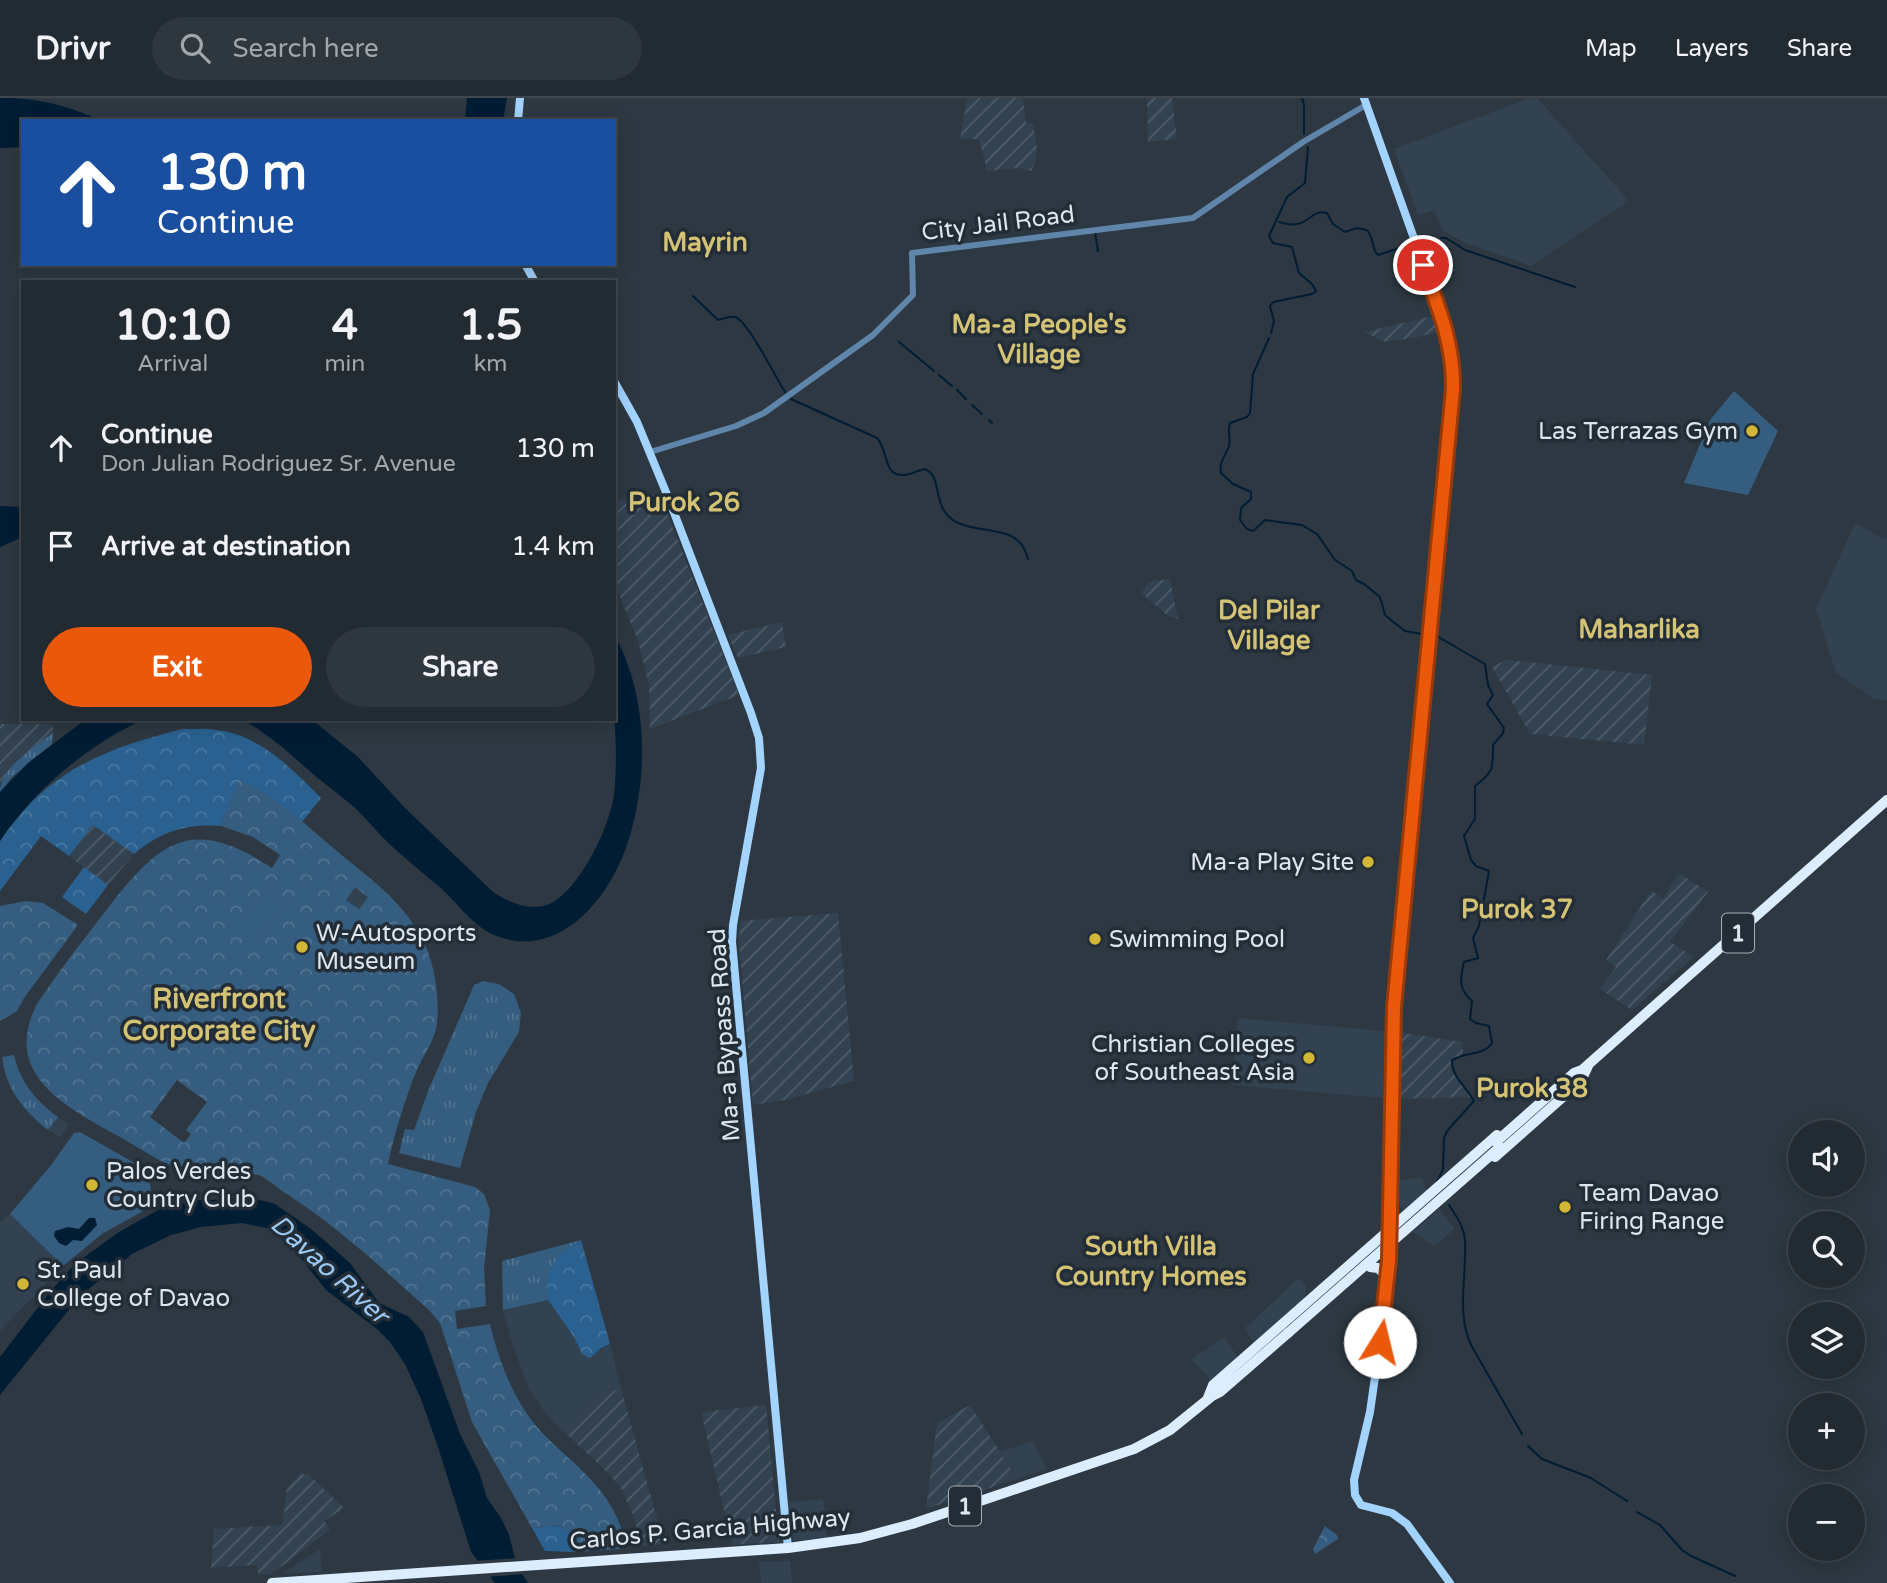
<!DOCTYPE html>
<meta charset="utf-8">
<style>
:root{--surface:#222a32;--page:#2e363e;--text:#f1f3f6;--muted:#a2a7ac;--line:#3f464d;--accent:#ea580c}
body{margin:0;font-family:"Varela Round",sans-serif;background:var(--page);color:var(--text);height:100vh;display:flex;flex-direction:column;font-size:26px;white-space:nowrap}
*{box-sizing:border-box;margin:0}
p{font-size:23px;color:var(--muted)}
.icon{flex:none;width:38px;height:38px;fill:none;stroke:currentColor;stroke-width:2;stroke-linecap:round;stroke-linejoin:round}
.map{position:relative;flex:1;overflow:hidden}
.panel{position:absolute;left:21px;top:182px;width:595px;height:441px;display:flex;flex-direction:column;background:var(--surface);border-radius:0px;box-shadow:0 4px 18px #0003,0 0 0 2px var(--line)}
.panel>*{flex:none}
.top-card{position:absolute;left:21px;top:21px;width:595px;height:147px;border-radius:0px;box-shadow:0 4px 18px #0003,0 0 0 2px var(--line);background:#1a4fa0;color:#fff;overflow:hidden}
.controls{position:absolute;left:1788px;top:1022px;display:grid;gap:14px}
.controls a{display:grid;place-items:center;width:77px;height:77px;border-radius:50%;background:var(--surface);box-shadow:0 4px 18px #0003,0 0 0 2px var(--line);font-size:35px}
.pin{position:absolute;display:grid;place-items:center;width:60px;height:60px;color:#fff;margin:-30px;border:4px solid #fff;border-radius:50%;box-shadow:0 2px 7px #0007}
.me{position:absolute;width:77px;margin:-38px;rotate:9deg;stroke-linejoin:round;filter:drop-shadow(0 0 5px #0008)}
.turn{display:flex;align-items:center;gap:24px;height:147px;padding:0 21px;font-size:32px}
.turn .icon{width:91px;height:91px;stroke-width:2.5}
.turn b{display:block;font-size:49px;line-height:60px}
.eta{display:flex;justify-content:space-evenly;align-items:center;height:119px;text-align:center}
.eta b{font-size:42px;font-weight:800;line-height:49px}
.cta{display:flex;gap:14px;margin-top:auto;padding:14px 21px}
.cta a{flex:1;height:80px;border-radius:42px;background:var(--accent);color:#fff;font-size:28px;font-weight:800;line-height:80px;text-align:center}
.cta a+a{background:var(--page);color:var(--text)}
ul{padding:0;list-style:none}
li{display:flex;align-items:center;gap:21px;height:98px;padding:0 21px}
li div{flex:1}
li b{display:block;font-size:26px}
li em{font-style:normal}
header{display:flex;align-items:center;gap:42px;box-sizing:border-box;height:98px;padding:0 35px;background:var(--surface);border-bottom:2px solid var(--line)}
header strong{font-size:33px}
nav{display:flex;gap:38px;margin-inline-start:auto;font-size:24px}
.search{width:490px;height:63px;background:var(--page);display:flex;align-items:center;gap:18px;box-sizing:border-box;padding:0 24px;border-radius:38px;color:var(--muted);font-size:26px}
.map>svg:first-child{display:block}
</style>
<header>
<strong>Drivr</strong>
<div class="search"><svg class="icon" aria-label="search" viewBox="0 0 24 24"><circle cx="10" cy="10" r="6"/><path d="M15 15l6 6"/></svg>Search here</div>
<nav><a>Map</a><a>Layers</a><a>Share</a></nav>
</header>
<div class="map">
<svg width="1887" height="1485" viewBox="0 0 1887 1485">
<defs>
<pattern id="industrial-furrows" width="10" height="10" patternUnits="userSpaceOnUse" patternTransform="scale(1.75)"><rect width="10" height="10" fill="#324251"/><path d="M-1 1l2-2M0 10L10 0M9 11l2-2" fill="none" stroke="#4f5d6a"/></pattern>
<pattern id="grass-tufts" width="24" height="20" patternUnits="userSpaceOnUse" patternTransform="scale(1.75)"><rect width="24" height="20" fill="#355d7f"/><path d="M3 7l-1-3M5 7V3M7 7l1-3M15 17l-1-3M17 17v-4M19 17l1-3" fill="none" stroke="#527491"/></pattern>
<pattern id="forest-crowns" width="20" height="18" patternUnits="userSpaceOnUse" patternTransform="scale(1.75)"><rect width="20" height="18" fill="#2a6190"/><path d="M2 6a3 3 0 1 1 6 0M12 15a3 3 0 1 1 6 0" fill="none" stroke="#4878a0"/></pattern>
<pattern id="park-crowns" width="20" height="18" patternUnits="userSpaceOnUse" patternTransform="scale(1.75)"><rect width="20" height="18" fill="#355d7f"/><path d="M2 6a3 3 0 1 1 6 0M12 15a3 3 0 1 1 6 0" fill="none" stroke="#527491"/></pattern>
</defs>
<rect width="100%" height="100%" fill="#2d3842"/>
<path fill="#324251" d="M1530 0H1537L1629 103 1531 168 1466 145 1443 133 1434 112 1418 117 1394 51Z
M1855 425 1884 441 1887 440V602L1874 601 1836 575 1816 511Z
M355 789 368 798 359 811 346 801Z
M1238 920 1385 933 1383 1000 1232 987Z
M58 1019 69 1027 60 1039 48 1032Z
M1422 1080 1427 1095 1405 1114 1399 1107V1082Z
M1439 1111 1455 1131 1434 1148 1413 1134Z
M10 1116 63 1168 0 1233V1124Z
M1299 1180 1306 1188 1305 1203 1255 1247 1245 1230Z
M548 1202 574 1239 582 1256 595 1255 610 1246 621 1290 598 1298 561 1331 543 1312 528 1289 510 1239 503 1212Z
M1224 1239 1239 1261 1212 1284 1192 1261Z
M1033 1343 1047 1371 1017 1381 999 1354Z
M823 1401 827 1440 793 1443 789 1404Z
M320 1451 322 1474 282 1476Z
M790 1463 792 1485H761L759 1464Z"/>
<path fill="url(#industrial-furrows)" d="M967 0H1023L1026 25H1033L1037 51 1035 65 1031 73 1018 70 987 73 979 41H960Z
M1147 0H1172L1177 41 1148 44Z
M1433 218 1438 234 1418 239 1386 244 1364 234Z
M659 395 739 597 650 631 649 587 638 543 614 484V403Z
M1170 481 1178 521 1168 518 1141 495 1149 484Z
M782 524 786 549 738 560 728 537Z
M1506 562 1652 577 1644 647 1530 636 1492 569Z
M0 626H53V635L19 660 0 686Z
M93 727 134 756 108 787 69 758Z
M1679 775 1708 794 1670 844 1694 859 1632 912 1600 891 1616 869 1606 862 1651 793 1663 800Z
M838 815 854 983 785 1002 753 1007 739 845 740 823Z
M1397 934 1462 944 1463 956 1452 962V968L1458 981 1473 999 1397 1001Z
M621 1290 664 1446 641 1448 634 1419 622 1392 608 1375 561 1331 598 1298Z
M766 1307 779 1444 732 1447 701 1314Z
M970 1307 1017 1381 926 1411 937 1325Z
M301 1374 305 1377 307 1375 344 1410 324 1423 330 1432 271 1476 258 1477 257 1467 211 1470 214 1431 282 1427 287 1390Z"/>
<path fill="url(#grass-tufts)" d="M53 635 52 646 12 679 0 694C0 670 35 648 53 635Z
M483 883 499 886 514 896 521 915 519 934 488 985 476 1014 460 1070 399 1055 405 1031 414 1032 428 993 474 887Z
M14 957C20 984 36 1003 58 1019L48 1032C23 1012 6 991 2 959Z
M581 1142C559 1157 545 1172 548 1202L503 1212 502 1163Z"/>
<path fill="url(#forest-crowns)" d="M183 631C194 631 206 630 216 632 259 636 293 672 321 700L302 724C282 707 263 693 239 683L221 728C186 725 160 734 134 756L93 727 69 758 41 738 0 793C0 778 0 758 0 744 2 736 11 728 16 722 59 667 118 647 183 631Z
M84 769 108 787 86 816 62 799Z
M581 1142 610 1246 601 1250 590 1260 582 1256 574 1239 548 1202 547 1189 549 1175 559 1157Z
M548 1428C569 1428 574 1433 576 1454L545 1453 532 1430Z"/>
<path fill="url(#park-crowns)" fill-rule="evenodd" d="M239 682C277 699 306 727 338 754 368 779 401 802 420 837 434 860 440 898 437 925 435 943 423 957 416 974 404 1004 395 1034 388 1066L475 1089 484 1096 490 1112 484 1171 486 1208 455 1213 457 1231 490 1226C498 1261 513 1300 536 1328 570 1366 611 1387 624 1440L620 1451 576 1454C573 1424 557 1426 532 1430L472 1324 440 1225 429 1212C384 1172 340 1131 290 1098 280 1092 269 1082 259 1077 249 1074 233 1079 222 1080 213 1080 205 1079 196 1077 169 1070 144 1053 120 1039 69 1010 0 978 37 906 58 874 81 845 104 815 158 745 189 715 272 770L280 757 253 739 221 728ZM355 789 368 799 359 811 346 802ZM177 982 207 1004 186 1032 191 1036 184 1045 150 1019Z
M26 803 43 805 78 827 24 900 17 913 0 923V808Z
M1325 1428 1337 1437 1338 1441 1315 1456 1313 1451Z"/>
<path fill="#355d7f" d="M1734 293 1778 333 1748 397 1684 385 1710 322Z
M266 791 287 806 261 840 240 825Z
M80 1034 147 1072 154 1107 102 1136 63 1168 10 1116 51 1067 74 1035Z"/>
<path fill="#011d34" d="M0 0C39 0 66 7 102 23H23V49L0 50Z
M467 0H507L503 23H465Z
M0 408 23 409V439L0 449Z
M614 536C647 595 649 673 630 737 614 796 559 868 490 835 472 826 458 806 443 792 427 778 410 765 395 751 380 738 368 722 354 709 341 698 326 687 313 676 290 656 269 636 241 621H311L357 658 406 711 492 793C507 804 528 813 547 807 578 796 611 727 614 696 617 669 616 643 614 616 613 590 614 562 614 536Z
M86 621H144C87 648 36 690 0 743V694L28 665Z
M256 1101 275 1106 311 1131 350 1165 379 1205 409 1219 423 1234 460 1336 479 1374 487 1400 501 1420 509 1437 517 1468 528 1485H495L471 1454 438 1349 421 1301 405 1266 390 1244 377 1231 326 1192 293 1150 271 1131 242 1125 201 1129 171 1137 132 1156 80 1198 0 1297V1259L49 1195 76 1165 119 1134 160 1111 196 1102Z
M89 1120H95L97 1127 82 1143 73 1142 66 1148 59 1145 54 1138 55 1133 68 1129 79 1131Z"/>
<path fill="#2d3842" d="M518 1460 525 1476 485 1479 473 1463Z"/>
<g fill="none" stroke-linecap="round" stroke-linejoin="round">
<path stroke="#011d34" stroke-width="2" d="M1302 0 1304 7V36
M1279 124C1310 134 1308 110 1327 115L1333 126 1345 134 1357 130 1367 132C1374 139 1371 151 1378 157L1411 146
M1095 134 1098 153
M1441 140H1446L1465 152 1575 189
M693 198 718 222C723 221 730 218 735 219 748 223 776 280 785 294
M1271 235 1274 223 1270 208 1273 204 1312 196 1316 193 1312 186 1299 175 1292 149 1273 145 1269 138 1287 99 1305 85 1308 49
M1269 240 1253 276 1250 315 1247 319 1230 325C1227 333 1231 340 1229 348 1225 359 1219 363 1221 375L1233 386 1251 394V401L1241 410 1240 422 1247 431 1253 433 1265 422 1302 427 1317 436 1335 462 1352 473 1356 482 1364 486 1380 499 1385 517 1396 526 1405 533 1422 536
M899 244 934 273
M939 277 952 288
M957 292 966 301
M791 301 877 340C888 351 883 379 904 377 911 377 918 372 925 371 944 379 930 409 956 424 983 438 1019 424 1028 461
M972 307 982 316
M989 322 992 325
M1435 537 1485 566 1488 587 1493 597 1487 606 1504 630 1503 635 1493 647C1493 670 1494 674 1475 688V721L1464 738 1471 762 1476 768 1489 773 1479 828 1473 840 1478 860 1464 864C1460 881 1458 891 1472 903L1470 921 1476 925 1489 928 1492 945C1483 958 1468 953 1452 962 1451 978 1467 990 1474 1003L1447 1033 1444 1040 1443 1071 1436 1086
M1449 1107C1456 1118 1464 1128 1465 1142 1467 1177 1456 1214 1471 1247L1522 1336
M1528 1348 1542 1361 1591 1380 1627 1403
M1637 1414 1660 1427 1682 1452 1691 1458 1735 1478"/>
<path stroke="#5f86aa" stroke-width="6" d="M650 354 736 328 764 315 873 237 913 197 912 155 1193 120 1303 44 1366 7"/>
<path stroke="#a3d3ff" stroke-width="8" d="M1364 0 1448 236 1454 273 1394 909 1388 1188 1370 1314 1354 1382 1355 1397 1361 1407 1392 1415 1407 1426 1450 1485
M518 23 520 0
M525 166 535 184
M614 283 637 324 668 399 751 615 759 640 761 670 733 827 732 844 788 1450"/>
<path stroke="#dbedff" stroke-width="10" d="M1496 1044 1574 975 1582 972 1887 702
M1495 1059 1581 983 1588 968
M1370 1169 1378 1170 1388 1179
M1207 1302 1213 1287 1497 1037
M272 1485 788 1450 860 1440 912 1426 1134 1351 1170 1332 1212 1298 1220 1294 1288 1235"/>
<path stroke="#dbedff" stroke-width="10" d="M1288 1235 1500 1049"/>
</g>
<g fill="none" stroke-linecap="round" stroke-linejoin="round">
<defs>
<path id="route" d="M1380 1244 1389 1162 1394 909 1453 291C1454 246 1438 208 1423 167"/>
</defs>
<use href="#route" stroke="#983908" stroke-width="18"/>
<use href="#route" stroke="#ea580c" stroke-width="12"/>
</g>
<g fill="#d2b736" stroke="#232d37" stroke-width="2.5">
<circle cx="1752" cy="333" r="7"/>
<circle cx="1368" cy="764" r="7"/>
<circle cx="1095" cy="841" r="7"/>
<circle cx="302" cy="849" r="7"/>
<circle cx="1309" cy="960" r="7"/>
<circle cx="92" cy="1087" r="7"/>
<circle cx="1565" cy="1109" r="7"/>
<circle cx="23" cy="1186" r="7"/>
</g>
<g text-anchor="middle" stroke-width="7" stroke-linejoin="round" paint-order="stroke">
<g fill="#232d37" stroke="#a6aeb6" stroke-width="2">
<rect x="1722" y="815.5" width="32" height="39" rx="5"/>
<rect x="949" y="1388.5" width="32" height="39" rx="5"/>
</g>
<g font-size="23" font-weight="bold" fill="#dee5ec">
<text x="1738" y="843">1</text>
<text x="965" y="1416">1</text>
</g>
<g font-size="24" fill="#dee5ec" stroke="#232d37">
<text transform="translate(998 125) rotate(-7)" y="8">City Jail Road</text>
<text transform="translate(724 937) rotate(-94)" y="8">Ma-a Bypass Road</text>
<text transform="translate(710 1431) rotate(-5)" y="8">Carlos P. Garcia Highway</text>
</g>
<g font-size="24" fill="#dee5ec" stroke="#232d37" text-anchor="start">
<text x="1738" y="341" text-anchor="end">Las Terrazas Gym</text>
<text x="1354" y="772" text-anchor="end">Ma-a Play Site</text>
<text x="316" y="843">W-Autosports<tspan x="316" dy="28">Museum</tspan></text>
<text x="1109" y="849">Swimming Pool</text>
<text x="1295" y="954" text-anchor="end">Christian Colleges<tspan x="1295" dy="28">of Southeast Asia</tspan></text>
<text x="106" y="1081">Palos Verdes<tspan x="106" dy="28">Country Club</tspan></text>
<text x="1579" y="1103">Team Davao<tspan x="1579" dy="28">Firing Range</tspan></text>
<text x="37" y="1180">St. Paul<tspan x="37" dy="28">College of Davao</tspan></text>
</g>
<g font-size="26" font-weight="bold" fill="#d5c375" stroke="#232d37">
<text x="705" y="153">Mayrin</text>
<text x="1039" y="235">Ma-a People's<tspan x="1039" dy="30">Village</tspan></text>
<text x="684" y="413">Purok 26</text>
<text x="1269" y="521">Del Pilar<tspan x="1269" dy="30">Village</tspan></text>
<text x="1639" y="540">Maharlika</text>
<text x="1517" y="820">Purok 37</text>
<text x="1532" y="999">Purok 38</text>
<text x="1151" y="1157">South Villa<tspan x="1151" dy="30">Country Homes</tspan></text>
</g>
<g font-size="26" font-style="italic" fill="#9bc8f1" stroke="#232d37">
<text transform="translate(330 1171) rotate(42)" y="9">Davao River</text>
</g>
<g font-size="28" font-weight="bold" fill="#d5c375" stroke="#232d37">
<text x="219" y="910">Riverfront<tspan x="219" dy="32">Corporate City</tspan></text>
</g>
</g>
</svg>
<div class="controls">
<a><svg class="icon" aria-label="sound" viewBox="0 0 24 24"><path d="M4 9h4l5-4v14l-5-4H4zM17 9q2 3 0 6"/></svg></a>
<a><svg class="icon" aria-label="search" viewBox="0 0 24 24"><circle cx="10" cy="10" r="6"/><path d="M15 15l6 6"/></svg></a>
<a><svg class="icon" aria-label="layers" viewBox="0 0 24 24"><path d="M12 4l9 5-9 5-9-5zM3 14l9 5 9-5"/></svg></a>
<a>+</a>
<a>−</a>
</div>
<div class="pin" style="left:1423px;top:167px;background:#d93025"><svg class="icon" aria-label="arrive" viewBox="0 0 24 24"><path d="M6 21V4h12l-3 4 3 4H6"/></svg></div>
<svg class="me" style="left:1380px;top:1244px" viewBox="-20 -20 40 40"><circle r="19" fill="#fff"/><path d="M0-13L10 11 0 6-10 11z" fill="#ea580c"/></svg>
<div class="top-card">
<div class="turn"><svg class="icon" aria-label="ahead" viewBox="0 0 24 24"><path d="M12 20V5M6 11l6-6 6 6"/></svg><div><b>130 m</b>Continue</div></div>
</div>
<section class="panel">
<div class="eta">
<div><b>10:10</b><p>Arrival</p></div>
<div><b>4</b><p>min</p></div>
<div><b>1.5</b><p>km</p></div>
</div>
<ul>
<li><svg class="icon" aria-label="ahead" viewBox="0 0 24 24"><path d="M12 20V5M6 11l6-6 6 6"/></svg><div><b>Continue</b><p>Don Julian Rodriguez Sr. Avenue</p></div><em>130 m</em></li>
<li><svg class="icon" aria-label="arrive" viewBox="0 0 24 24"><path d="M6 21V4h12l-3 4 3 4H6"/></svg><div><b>Arrive at destination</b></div><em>1.4 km</em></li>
</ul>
<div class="cta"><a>Exit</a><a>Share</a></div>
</section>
</div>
